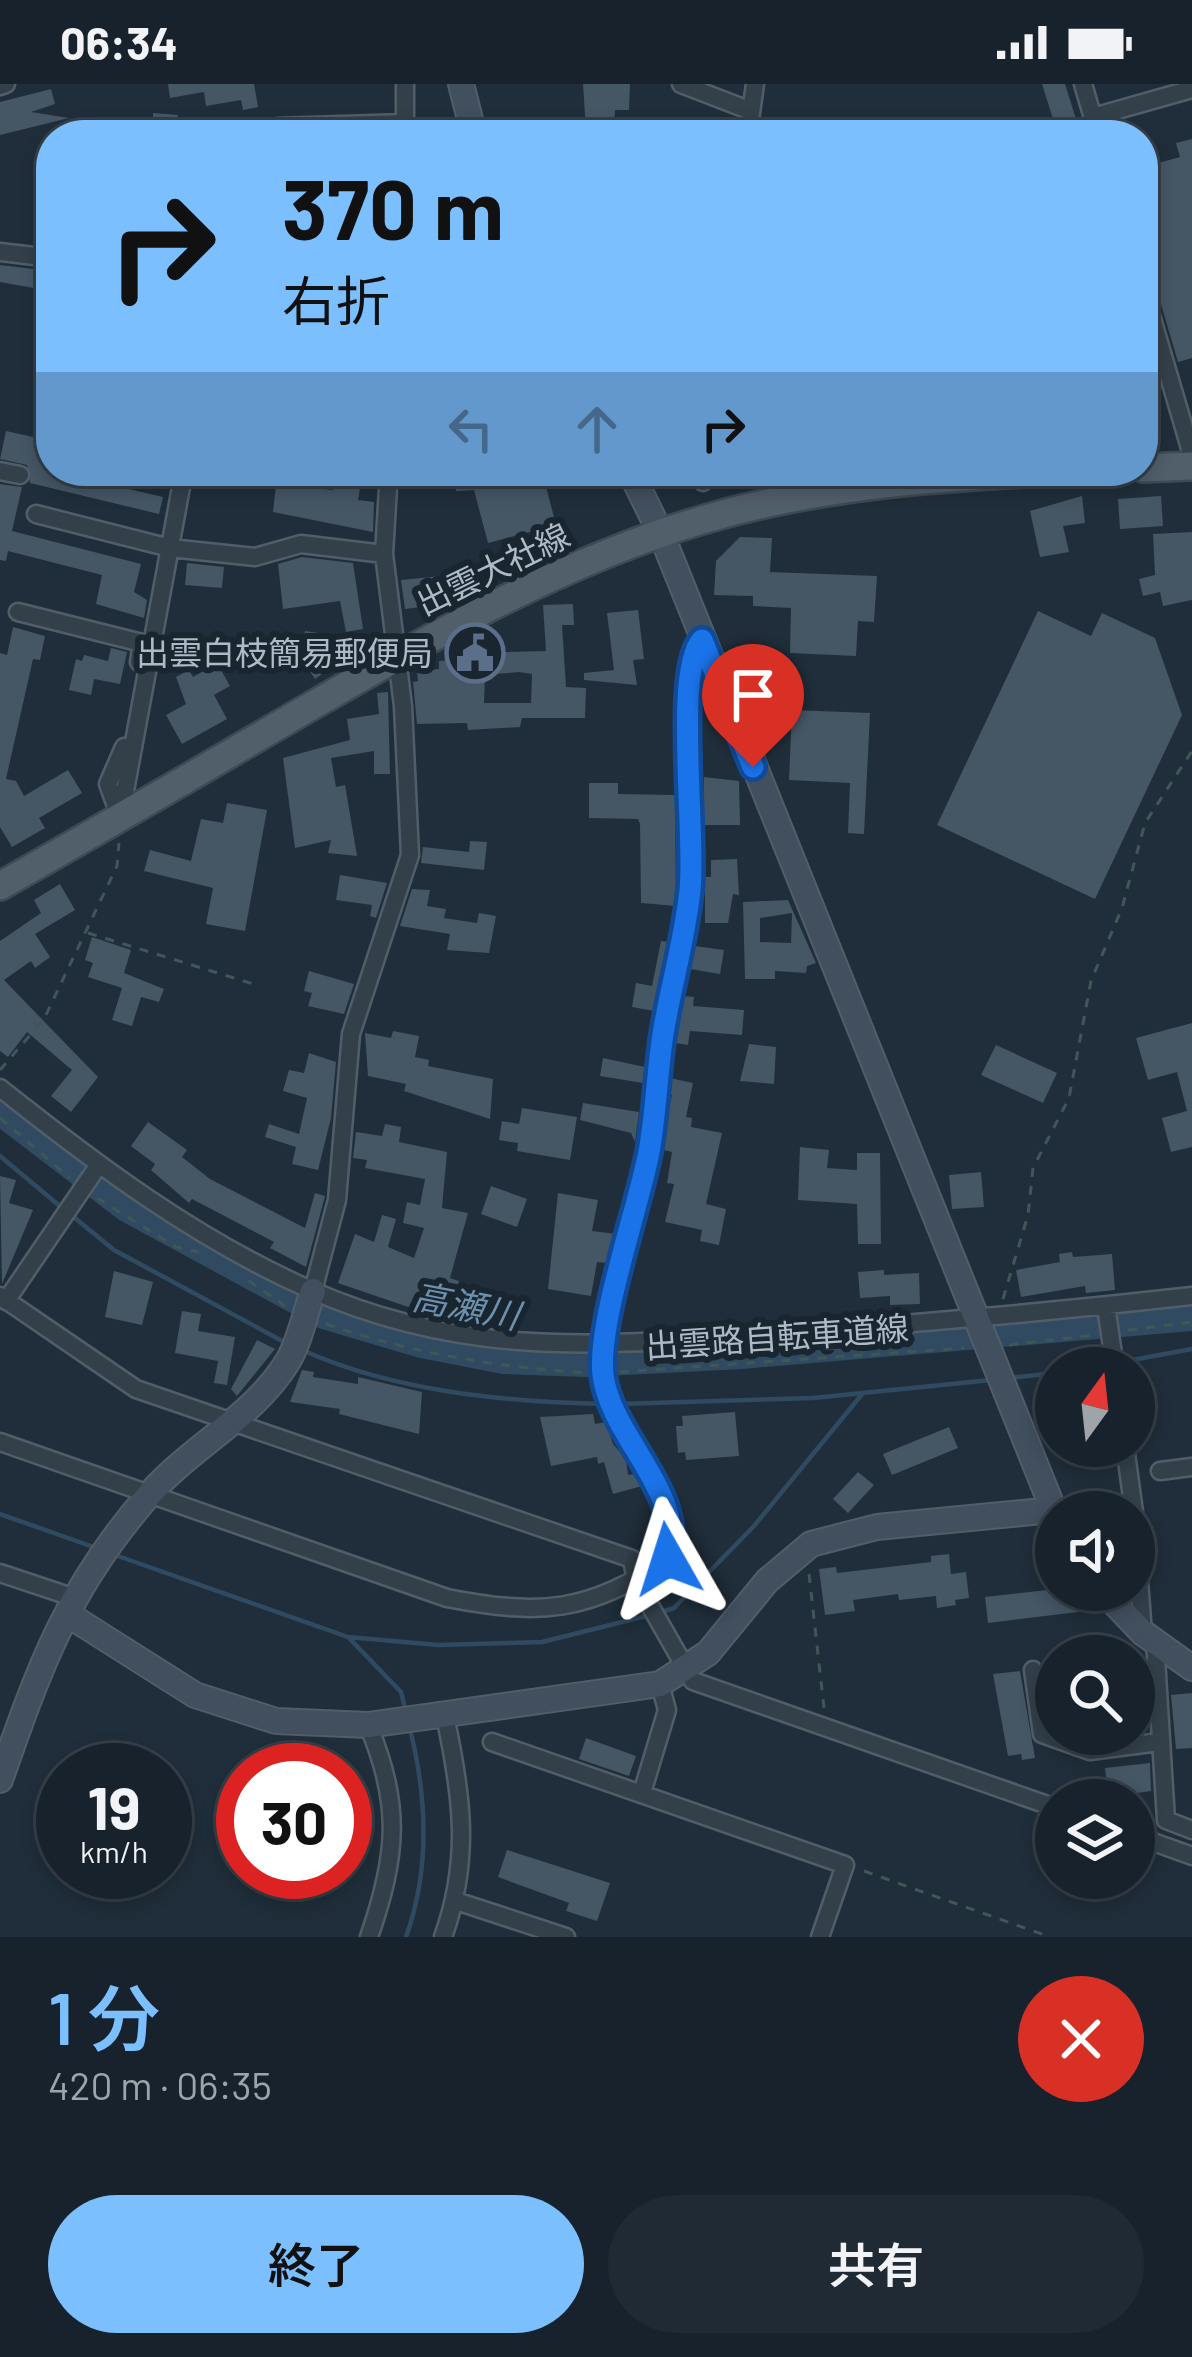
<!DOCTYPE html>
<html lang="ja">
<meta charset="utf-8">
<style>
:root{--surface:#17222c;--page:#202a34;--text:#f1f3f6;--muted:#9ea4a9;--line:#363f48;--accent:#7bbfff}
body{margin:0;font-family:Barlow,"Noto Sans JP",sans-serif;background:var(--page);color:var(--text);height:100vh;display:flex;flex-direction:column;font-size:45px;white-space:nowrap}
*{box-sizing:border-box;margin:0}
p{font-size:39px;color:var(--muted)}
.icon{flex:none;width:66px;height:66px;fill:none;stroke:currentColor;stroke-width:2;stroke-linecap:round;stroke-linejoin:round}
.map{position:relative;height:1853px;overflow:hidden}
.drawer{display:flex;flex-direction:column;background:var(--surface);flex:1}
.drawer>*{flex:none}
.guide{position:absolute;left:36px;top:36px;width:1122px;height:366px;border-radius:48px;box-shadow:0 6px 18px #0003,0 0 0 3px var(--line);background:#7bbfff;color:#111;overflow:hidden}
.needle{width:78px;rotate:15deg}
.buttons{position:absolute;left:1035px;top:1263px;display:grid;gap:24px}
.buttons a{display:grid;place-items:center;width:120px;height:120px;border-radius:50%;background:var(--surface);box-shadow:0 6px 18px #0003,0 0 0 3px var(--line);font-size:60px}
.speed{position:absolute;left:36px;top:1659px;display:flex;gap:24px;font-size:60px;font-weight:700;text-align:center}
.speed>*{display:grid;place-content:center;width:156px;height:156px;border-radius:50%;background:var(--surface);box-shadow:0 6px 18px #0003,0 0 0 3px var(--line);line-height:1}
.speed small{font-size:30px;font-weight:400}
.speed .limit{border:18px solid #d22;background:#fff;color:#111}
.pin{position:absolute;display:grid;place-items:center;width:102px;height:102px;color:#fff;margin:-123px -51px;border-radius:50% 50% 50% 0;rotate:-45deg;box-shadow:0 0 12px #0007}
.pin .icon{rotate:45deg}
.me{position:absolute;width:132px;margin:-66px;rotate:354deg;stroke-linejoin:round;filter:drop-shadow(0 0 9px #0008)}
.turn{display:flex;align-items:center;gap:42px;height:252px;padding:0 48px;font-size:54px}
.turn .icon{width:156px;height:156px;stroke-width:2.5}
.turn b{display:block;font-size:84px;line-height:102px}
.lanes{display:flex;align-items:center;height:114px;padding:0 48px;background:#0003;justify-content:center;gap:60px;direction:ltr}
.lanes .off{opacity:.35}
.round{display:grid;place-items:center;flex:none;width:126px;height:126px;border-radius:63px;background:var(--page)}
.head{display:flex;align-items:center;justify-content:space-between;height:204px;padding:0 48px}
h1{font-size:72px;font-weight:600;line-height:90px;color:var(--accent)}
.primary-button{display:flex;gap:24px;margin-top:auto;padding:24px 48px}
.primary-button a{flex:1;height:138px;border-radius:72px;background:var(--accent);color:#111;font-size:48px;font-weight:600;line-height:138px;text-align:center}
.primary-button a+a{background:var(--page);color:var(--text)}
.status{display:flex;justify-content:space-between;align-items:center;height:84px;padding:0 60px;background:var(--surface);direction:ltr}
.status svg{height:33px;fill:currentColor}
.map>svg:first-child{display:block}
</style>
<div class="status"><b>06:34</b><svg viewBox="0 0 49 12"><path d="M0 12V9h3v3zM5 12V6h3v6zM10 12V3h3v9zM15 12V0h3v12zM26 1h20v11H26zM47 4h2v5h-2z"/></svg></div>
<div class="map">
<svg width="1192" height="1853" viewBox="0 0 1192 1853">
<rect width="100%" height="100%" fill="#1f2e3a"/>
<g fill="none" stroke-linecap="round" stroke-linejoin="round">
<path stroke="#304b61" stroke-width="4.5" d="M0 1072 61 1123
M70 1130 114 1166 286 1259
M302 1266C396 1308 506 1318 608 1320
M1121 1278 1192 1265
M1088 1284 1110 1280
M1008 1294 1056 1289
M619 1320 813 1314 991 1296
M0 1430 99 1465
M115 1471 348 1553 438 1561 542 1558 650 1531
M661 1528 674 1524 754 1442 863 1309
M350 1555 401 1608 405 1624
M406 1853C431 1783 427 1711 409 1641"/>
<path stroke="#304b61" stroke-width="30" d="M0 1026 127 1123 324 1230 422 1259 504 1275 586 1278 741 1270 1192 1232"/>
</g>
<path fill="#455665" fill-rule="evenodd" d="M168 0H254L258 23 243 26 241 16 206 22 204 8 170 14Z
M583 0H630L629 26H615L614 47 586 46Z
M1042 0H1065L1081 51H1051L1047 37 1053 35Z
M51 5 55 20 31 28 69 34 0 51V18Z
M153 29 178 31 176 51H126L127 35 153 38Z
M1192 55V274L1178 278 1155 200 1143 185V113L1158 109 1151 81 1180 73 1176 59Z
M0 181 51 187 50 207 0 198Z
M6 347 51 357V387L163 413 159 430 30 399 27 381 0 375Z
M337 387H363L358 416 374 418 373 448 273 428 276 400 333 406Z
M456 387H542L556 441 488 459 474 406 456 407Z
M0 400 22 403 12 447 141 480 134 508 147 516 144 534 96 520 102 491 8 467 6 477 0 476Z
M1082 412 1085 439 1063 442 1069 468 1040 473 1030 427Z
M1161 412 1163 442 1120 445 1118 415Z
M1192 448V516L1163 522 1160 508 1143 512 1139 495 1155 491 1153 450Z
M740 453 772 454 770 488 877 492 874 538 858 537 856 572 790 569 791 524 753 522V512L714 511 716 477Z
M302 473 353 479 363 545 346 548 340 517 283 525 278 480Z
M187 479 224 483 222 504 185 501Z
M441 492 445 520 405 525 401 496Z
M573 520 574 541H562L566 603 586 604 585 634H522L520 643 468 646 467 639 417 640 413 598 418 597 417 587 439 585V577L468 575V569L546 567 543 521ZM519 588 532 590 531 619H484L485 591Z
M638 526 644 575 633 576 637 601 584 596V589L614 586 607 529Z
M1038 527 1091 552 1102 529 1155 554 1182 631 1095 815 937 741Z
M13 543 45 552 40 576 33 575 6 695 16 697 24 712 68 686 82 709 39 734 45 744 12 763 0 743V569L7 571Z
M305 547 325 550 342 576 315 595 301 574Z
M111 564 127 568 120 600 94 595 91 611 69 606 76 575 82 577 84 571 108 577Z
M217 579 230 602 214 611 227 635 182 660 166 631 186 620 176 593 189 586 193 593Z
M388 608 390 690H374V667L331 674 336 703 345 701 357 772 328 769 331 756 295 764 283 674 350 656 347 635 379 630 377 609Z
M792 626 870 629 864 750 848 749 850 699 789 696Z
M704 693 739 697 740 741H704Z
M589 699H618V710L675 711 676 822 641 819 640 740 638 735 589 734Z
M227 719 267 726 245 847 206 840 213 804 144 787 150 766 191 777 201 735 223 739Z
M470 757 487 758 484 786 421 779 423 763 469 768Z
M737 775 739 811 733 810 728 839H705V793H711V776Z
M340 791 387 799 376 834 370 832 372 821 336 816Z
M60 800 75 826 35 850 50 873 35 884 31 877 4 896 98 993 71 1028 51 1012 72 986 27 948 8 973 0 967V857L41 829 34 816Z
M412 805 430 806 427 822 446 825 444 834 477 839 479 829 496 832 489 869 447 866 450 850 400 842Z
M788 816 816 879 807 882 806 889 775 887V895H745L743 818ZM792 829 791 859 760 858V834Z
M92 853 131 866 124 889 164 905 159 918 141 913 132 942 112 936 122 904 88 893 93 879 85 876Z
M661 857 670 858 654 927 632 923 636 899 652 902Z
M695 862 724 866 720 890 690 885Z
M309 887 354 900 344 930 308 922 312 909 304 907Z
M684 912 694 913 693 922 744 926 742 951 690 947 688 961 675 959Z
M1192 939V1063L1171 1068 1162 1034 1187 1027 1177 988 1148 996 1136 954Z
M393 947 419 952 415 973 429 976 428 982 493 995 490 1035 404 1007 406 1000 368 992 365 949 391 954Z
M749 960 776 963 774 1000 740 997Z
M996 961 1057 989 1043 1019 981 991Z
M309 969 336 978 331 1034 318 1086 292 1080 296 1063 265 1053 269 1040 299 1050 307 1014 283 1007 289 986 304 989Z
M603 974 645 983 643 999 600 992Z
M670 994 693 999 686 1033 692 1034 691 1043 722 1049 706 1120 726 1125 719 1161 700 1157 702 1146 665 1138 674 1100 667 1099 672 1068 659 1065 672 1011 667 1010Z
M583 1019 639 1028 635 1058 631 1049 580 1036Z
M522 1024 577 1033 570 1076 517 1067 518 1059 499 1056 502 1037 519 1040Z
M148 1038 187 1066 182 1073 210 1095 305 1144 315 1109 325 1112 306 1183 270 1164 274 1158 192 1115 189 1119 151 1086 155 1080 131 1062Z
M385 1040 401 1043 399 1058 447 1068 442 1124 468 1129 450 1194 459 1197 454 1212 424 1201 417 1226 338 1199 355 1150 374 1158 382 1131 396 1135 388 1163 414 1174 424 1144 403 1139 407 1118 420 1121 425 1095 365 1084 367 1076 353 1074 356 1048 382 1052Z
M800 1063 829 1066 827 1084 857 1086V1069H880L881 1160H858L857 1120 798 1116Z
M981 1088 984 1123 952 1125 949 1091Z
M0 1092 16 1096 9 1119 33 1126 2 1200Z
M491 1102 527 1115 517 1143 481 1130Z
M558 1109 598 1116 592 1147 616 1150 607 1179 597 1178 591 1212 548 1205Z
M1072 1168 1073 1173 1112 1170 1115 1206 1086 1209 1085 1202 1021 1213 1016 1186 1060 1178 1059 1170Z
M884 1186V1191L919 1189 920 1220 890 1221V1212L860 1214 858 1188Z
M114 1187 153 1198 142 1241 105 1233Z
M182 1227 201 1230 198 1247 235 1253 227 1301 214 1299 218 1277 175 1269Z
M257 1256 275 1265 237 1312 231 1305Z
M302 1286 314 1288 313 1293 358 1300V1293L422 1308 419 1350 339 1330 340 1325 290 1318Z
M735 1328 739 1372 686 1376 685 1368 678 1369 676 1342H683L682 1332Z
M593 1330 595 1340 606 1338 613 1360 626 1375 628 1391 635 1390 642 1402 613 1410 604 1378 598 1380 597 1373 551 1382 540 1333Z
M949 1343 958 1364 892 1391 883 1370Z
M858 1388 874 1401 848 1429 833 1415Z
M949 1470 951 1490 966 1488 969 1514 955 1516 956 1521 937 1524 936 1512 899 1516 898 1510 853 1516 855 1527 825 1531 819 1485 836 1483 837 1489 931 1478V1472Z
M1056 1505 1076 1506 1078 1528 988 1539 985 1513Z
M1020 1587 1035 1674 1022 1676 1021 1670 1008 1672 993 1590Z
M1192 1609V1664L1176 1665 1171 1611Z
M586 1654 636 1672 629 1692 579 1675Z
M1150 1679 1151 1707 1116 1712 1115 1699 1107 1700 1105 1684Z
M507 1766 610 1799 597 1837 566 1827 569 1819 498 1793Z"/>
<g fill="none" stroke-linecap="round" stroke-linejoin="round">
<defs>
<path id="street" d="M405 0V51
M681 0 751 27
M1083 0 1098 51
M0 2 6 0
M1093 33 1192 5
M277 43 405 39
M748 51 755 0
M0 168 51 174
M1143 204 1192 371
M0 387 20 391
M703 398 704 387
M36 430 170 464 255 473 301 460 384 470
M18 528 142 559 139 578
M120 733 108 700 124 663
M120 734 184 387
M0 1004C97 1081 197 1156 311 1206 476 1279 621 1260 794 1248 927 1239 1059 1227 1192 1212
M313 1207 337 1116 351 950 410 771 403 622 384 470 389 387
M0 1212 136 1305 632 1475 636 1497 693 1597 1056 1724
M6 1217 98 1082
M1106 1222 1115 1284
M0 1358 447 1514C541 1532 587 1529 668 1475 686 1409 611 1354 603 1291 597 1241 623 1179 634 1130 648 1070 653 1010 663 950 671 899 689 849 691 797 692 757 690 718 692 678 693 638 671 588 702 556
M1125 1362 1134 1428
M1160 1387 1192 1383
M1134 1430 1143 1549
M0 1489 72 1513
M1155 1558 1166 1736 1192 1746
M1033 1586 1042 1650 1090 1667 1159 1658
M368 1641C402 1721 397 1772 369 1853
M492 1658 845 1781 820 1853
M642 1709 667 1626 660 1600
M1134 1751 1192 1772
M456 1817 566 1853
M443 1853C471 1775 462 1711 445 1632"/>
<path id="secondary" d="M461 0 474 51
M630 387 662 452 1056 1432
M1102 1506 1143 1549 1192 1584
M67 1530 195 1611 276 1637 368 1641 660 1600 708 1569 767 1497 811 1460 877 1443 1053 1426
M0 1696C39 1584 68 1503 148 1412 190 1363 254 1333 288 1277 300 1257 305 1229 313 1207"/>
<path id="primary" d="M1143 384 1192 382
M0 802C103 744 205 684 308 624 434 551 561 478 702 436 822 400 947 392 1071 387"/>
</defs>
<use href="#street" stroke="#515e68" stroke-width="21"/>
<use href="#secondary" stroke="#515e68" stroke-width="28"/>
<use href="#primary" stroke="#3d4954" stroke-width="32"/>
<path stroke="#3f5857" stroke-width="3" stroke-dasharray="9 9" stroke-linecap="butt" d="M88 849 260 902
M0 986 44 935 117 782 119 759
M0 1034 70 1094
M97 1114 176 1163 199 1168
M249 1197 285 1222
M1003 1215 1028 1131 1033 1084 1069 1014 1091 897 1122 824 1145 739 1192 667
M326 1240C411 1269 497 1283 587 1289
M1128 1246 1192 1238
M1009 1261 1095 1251
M620 1288 964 1264
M809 1490 824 1624
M864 1787 1050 1853"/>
<use href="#street" stroke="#33404a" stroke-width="16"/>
<use href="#secondary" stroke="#414f5e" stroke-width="24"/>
<use href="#primary" stroke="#515f6b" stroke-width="27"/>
</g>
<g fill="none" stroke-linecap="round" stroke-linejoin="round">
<defs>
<path id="route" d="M668 1475C687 1409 611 1354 603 1291 597 1240 638 1125 649 1068 656 1029 657 989 663 950 671 901 685 855 690 806 696 753 674 585 702 556L753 683"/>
</defs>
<use href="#route" stroke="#114b97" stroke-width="30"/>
<use href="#route" stroke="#1a73e8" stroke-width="21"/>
</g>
<defs>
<symbol id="civic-ring" viewBox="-11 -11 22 22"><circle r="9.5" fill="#19252f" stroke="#5c6f8a" stroke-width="1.5"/><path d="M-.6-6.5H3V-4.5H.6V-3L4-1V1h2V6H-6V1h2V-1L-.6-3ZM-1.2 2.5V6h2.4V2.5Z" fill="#5c6f8a"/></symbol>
</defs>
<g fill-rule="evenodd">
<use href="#civic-ring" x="442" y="536" width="66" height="66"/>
</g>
<g text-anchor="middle" stroke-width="12" stroke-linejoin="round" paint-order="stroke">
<g font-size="33" fill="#aebbc7" stroke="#19252f">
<text transform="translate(493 485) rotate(-26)" y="12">出雲大社線</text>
<text transform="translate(777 1253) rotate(-4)" y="12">出雲路自転車道線</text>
</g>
<g font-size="33" fill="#aebbc7" stroke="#19252f" text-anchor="end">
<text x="433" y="581">出雲白枝簡易郵便局</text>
</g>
<g font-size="36" font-style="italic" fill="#6c90ad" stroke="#19252f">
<text transform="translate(466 1222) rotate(11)" y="13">高瀬川</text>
</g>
</g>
</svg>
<div class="buttons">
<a><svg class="needle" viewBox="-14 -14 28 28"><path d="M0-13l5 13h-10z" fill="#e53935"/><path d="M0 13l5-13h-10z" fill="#9ea4a9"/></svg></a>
<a><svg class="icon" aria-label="sound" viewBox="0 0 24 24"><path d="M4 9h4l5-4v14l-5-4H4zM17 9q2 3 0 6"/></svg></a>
<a><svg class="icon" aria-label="search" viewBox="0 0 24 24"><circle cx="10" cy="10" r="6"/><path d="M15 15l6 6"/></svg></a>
<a><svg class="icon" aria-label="layers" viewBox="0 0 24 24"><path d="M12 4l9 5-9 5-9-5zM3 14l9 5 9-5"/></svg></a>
</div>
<div class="speed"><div>19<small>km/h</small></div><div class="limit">30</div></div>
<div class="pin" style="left:753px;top:683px;background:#d93025"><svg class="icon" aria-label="arrive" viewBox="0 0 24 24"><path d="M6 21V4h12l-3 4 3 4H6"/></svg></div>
<svg class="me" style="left:668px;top:1475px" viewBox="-20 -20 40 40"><path d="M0-17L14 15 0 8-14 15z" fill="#1a73e8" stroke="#fff" stroke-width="4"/></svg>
<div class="guide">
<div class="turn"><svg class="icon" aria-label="right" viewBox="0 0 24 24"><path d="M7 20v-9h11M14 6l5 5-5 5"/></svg><div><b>370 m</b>右折</div></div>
<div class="lanes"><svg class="icon off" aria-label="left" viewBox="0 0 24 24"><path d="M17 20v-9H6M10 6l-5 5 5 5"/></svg><svg class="icon off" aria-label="ahead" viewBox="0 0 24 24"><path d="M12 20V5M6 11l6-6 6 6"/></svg><svg class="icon" aria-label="right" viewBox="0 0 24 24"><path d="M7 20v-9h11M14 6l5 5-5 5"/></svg></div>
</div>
</div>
<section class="drawer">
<div class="head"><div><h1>1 分</h1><p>420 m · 06:35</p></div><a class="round" style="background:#d93025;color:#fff"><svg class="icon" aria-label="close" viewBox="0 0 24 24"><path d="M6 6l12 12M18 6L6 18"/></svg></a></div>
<div class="primary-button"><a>終了</a><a>共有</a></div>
</section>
